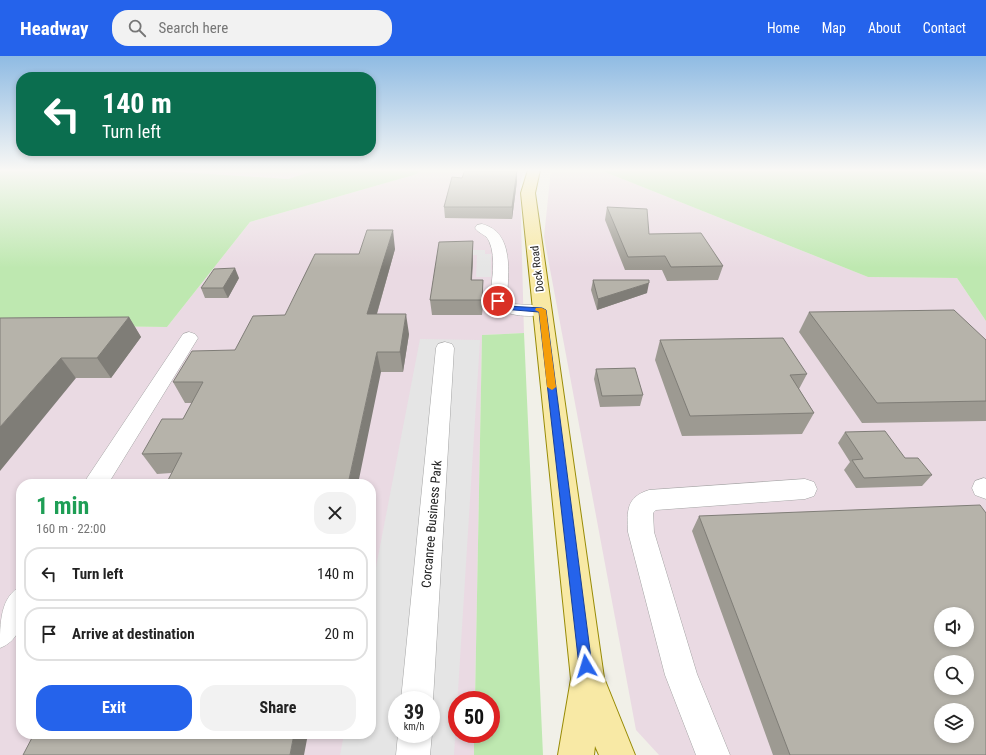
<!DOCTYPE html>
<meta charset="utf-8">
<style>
:root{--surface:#fff;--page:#f2f2f2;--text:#222;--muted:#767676;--line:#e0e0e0;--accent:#2563eb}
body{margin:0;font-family:"Roboto Condensed",sans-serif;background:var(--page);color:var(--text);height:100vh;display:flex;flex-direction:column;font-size:15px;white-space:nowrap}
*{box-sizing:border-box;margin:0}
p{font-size:13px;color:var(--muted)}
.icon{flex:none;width:22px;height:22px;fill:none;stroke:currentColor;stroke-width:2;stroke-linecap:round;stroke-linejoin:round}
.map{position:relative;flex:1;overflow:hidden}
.drawer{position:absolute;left:16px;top:423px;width:360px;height:260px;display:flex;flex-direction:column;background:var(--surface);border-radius:16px;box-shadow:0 2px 6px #0003}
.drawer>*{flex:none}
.banner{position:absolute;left:16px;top:16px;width:360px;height:84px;border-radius:16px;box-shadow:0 2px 6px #0003;background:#0b6e4f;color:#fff;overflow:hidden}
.controls{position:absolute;left:934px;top:551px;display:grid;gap:8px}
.controls a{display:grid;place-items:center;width:40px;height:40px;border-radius:50%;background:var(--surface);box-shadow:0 2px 6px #0003;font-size:20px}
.speed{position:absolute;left:388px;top:635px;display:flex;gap:8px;font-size:20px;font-weight:700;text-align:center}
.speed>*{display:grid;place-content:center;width:52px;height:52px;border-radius:50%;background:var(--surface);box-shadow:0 2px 6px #0003;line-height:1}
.speed small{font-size:10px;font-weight:400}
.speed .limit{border:6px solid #d22;background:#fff;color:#111}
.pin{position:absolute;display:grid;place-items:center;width:34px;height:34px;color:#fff;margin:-17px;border:2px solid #fff;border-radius:50%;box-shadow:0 1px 4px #0007}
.me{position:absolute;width:44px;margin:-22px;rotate:353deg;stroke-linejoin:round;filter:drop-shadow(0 0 3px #0008)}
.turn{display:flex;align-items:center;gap:14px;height:84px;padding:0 20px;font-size:18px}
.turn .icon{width:52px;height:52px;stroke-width:2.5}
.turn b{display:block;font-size:28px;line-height:34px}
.round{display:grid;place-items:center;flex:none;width:42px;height:42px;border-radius:16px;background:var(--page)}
.headline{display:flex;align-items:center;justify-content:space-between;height:68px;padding:0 20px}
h1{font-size:24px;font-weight:700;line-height:30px;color:#1e9e55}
.cta{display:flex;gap:8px;margin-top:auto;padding:8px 20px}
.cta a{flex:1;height:46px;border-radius:16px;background:var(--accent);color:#fff;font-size:16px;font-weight:700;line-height:46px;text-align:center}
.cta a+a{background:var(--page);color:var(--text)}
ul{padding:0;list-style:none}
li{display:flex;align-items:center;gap:12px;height:54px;margin:0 8px 6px;padding:0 12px;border:2px solid var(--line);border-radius:16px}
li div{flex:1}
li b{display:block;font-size:15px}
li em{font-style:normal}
header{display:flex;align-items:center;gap:24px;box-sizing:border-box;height:56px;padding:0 20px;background:var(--accent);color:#fff}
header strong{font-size:19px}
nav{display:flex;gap:22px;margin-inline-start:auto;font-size:14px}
.search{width:280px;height:36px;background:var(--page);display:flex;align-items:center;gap:10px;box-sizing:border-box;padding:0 14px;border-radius:16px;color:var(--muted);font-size:15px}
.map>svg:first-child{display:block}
</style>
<header>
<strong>Headway</strong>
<div class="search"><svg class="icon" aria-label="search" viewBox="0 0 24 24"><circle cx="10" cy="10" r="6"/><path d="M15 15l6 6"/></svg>Search here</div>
<nav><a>Home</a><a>Map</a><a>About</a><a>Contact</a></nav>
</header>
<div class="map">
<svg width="986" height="699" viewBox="0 0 986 699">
<rect width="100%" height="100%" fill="#f1f0e8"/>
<path fill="#eadae3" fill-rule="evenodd" d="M151 114H316L288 123Z
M421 114H524L520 128 524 277 482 279 475 644H457V678H474V699H0V269L167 271 250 166 417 118ZM21 428H371V678H21ZM397 644H431V678H397Z
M551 114H600L868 221 957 222 986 265V699H659L636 674 544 181ZM941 558H967V584H941ZM941 606H967V632H941ZM941 654H967V680H941Z"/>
<path fill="#bee8b0" d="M0 114H151L288 123 316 114H421L417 118 250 166 167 271 0 269Z
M600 114H971L986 117V265L957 222 868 221Z
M524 277 543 699H474V678H491V644H475L482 279Z"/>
<path fill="#e5e5e5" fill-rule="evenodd" d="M473 194H485V198H491V221H476L477 199H473Z
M420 283 480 284 454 699H340L344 678H371V537ZM397 644H431V678H397Z"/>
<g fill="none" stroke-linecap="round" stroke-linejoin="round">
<defs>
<path id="minor" d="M482 168C515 176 508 218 507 244L513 248 548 250 551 254 548 258C530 262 501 261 490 245 491 226 497 203 489 185 486 178 479 178 475 172L477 169Z
M189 276 195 278 198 282 108 428H83L183 278Z
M445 286 452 288 454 292 433 644 431 649V644H401L436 292 438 288Z
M984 422 986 423V443L975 439 972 432 975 425Z
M805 423 814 426 817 433 814 440 805 443 656 454 653 457 654 476 697 618 730 699H696L665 619 628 476C627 455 626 441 649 434Z
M21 530C21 555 27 581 0 592 0 567 0 541 21 530Z
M431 676 432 678 430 699H396L398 678H431Z"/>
<path id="major" d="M528 114H540L535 137 604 622 635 699H599L595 690 594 699H558L571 623 521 137Z"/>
</defs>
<use href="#minor" stroke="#a5a5a5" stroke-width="1"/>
<use href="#major" stroke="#988b06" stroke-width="2"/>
<use href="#minor" fill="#fff" fill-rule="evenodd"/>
<use href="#major" fill="#f8e9a5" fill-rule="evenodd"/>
</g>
<path fill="#9d9a92" d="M517 114V125L512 163 445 162 444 151Z
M607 151 649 178 723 210 718 224 667 225 662 214H625L605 164Z
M473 185V200L472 224 483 239 482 259H432L430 244Z
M395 193 377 258 409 278 403 316H381L171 417 157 418 142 398 183 363 192 347H185L173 326 235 294 285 259 359 198Z
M239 222 228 242H205L201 232Z
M593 224 647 237 597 254 591 234Z
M809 256 986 284V365L862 367 799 276Z
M129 261 141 281 111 322H76L0 262Z
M660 284 807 318 799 333 814 357 802 378 682 380 655 304Z
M596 313 643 339 640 350 600 351 594 323Z
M845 376 905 402 932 419 922 430 856 432 844 414 850 406 838 387Z
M699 460 986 699H773L692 475Z"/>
<path fill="#7f7d77" d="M517 114V125L512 163V151Z
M393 174 395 193 371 278 367 258Z
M473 185V200L471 239V224Z
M235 212 239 222 228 242 223 232Z
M483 224V239L482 259V244Z
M649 227 647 237 597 254 598 243Z
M406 258 409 278 403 316 400 296Z
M129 261 141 281 111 322 97 302Z
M377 296 381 316 358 428H348Z
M61 302 76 322 0 415V371Z
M294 678H308L304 699H290Z"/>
<path fill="#b6b3aa" stroke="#7f7d77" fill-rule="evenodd" d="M465 114H517L512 151H444L452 121 462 122Z
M607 151 647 153 649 178 701 177 723 210 671 211 665 200 628 201Z
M367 174H393L367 258H406L400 296H377L348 428H166L182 397 142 398 162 363H183L203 326H173L192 295 235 294 253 260 285 259 315 198H359Z
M473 185 471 224H483L482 244H430L439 186Z
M235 212 223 232H201L214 213Z
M593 224H649V227L598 243Z
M954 254 986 284V345L877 347 809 256Z
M129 261 97 302H61L0 371V262Z
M783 282 807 318 790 319 814 357 690 360 660 284Z
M635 312 643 339 602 340 596 313Z
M885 375 905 402H918L932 419 864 422 852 404 863 403 845 376Z
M980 449 986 457V699H790L699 460ZM941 558H967V584H941ZM941 606H967V632H941ZM941 654H967V680H941Z
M34 678H294L290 699H23Z"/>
<linearGradient id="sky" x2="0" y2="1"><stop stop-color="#8fbbe3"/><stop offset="0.54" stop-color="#f9f8f5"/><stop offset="1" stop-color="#f9f8f5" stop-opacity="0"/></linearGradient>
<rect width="986" height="212" fill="url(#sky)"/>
<path fill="#2563eb" stroke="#184099" d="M496 244H501L507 250 542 252 546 254 592 610 590 614 586 616 581 614 579 610 539 256 502 253 495 245Z"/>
<path fill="#f59e0b" d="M536 252H542L546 254 556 331 552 334 547 331 539 256 535 254Z"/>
<g text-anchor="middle" stroke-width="3.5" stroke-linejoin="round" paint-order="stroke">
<g font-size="11" fill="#212121" stroke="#fff">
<text transform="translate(537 213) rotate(-97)" y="4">Dock Road</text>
</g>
<g font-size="13" fill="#212121" stroke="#fff">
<text transform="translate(431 468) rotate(-85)" y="5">Corcanree Business Park</text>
</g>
</g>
</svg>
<div class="controls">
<a><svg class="icon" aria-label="sound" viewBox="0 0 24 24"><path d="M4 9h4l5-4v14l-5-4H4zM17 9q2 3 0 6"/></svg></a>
<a><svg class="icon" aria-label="search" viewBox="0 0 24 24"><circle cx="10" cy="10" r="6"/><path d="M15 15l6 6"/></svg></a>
<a><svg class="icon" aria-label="layers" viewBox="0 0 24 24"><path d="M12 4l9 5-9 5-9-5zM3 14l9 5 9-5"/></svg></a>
</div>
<div class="speed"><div>39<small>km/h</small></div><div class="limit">50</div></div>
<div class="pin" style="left:498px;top:245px;background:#d93025"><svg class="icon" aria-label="arrive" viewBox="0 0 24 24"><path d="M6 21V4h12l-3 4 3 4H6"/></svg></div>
<svg class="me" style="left:586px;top:610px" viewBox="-20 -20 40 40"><path d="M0-17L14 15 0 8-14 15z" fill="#2563eb" stroke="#fff" stroke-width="4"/></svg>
<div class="banner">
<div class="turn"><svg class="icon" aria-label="left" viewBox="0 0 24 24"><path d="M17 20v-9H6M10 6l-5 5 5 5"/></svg><div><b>140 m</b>Turn left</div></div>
</div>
<section class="drawer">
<div class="headline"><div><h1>1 min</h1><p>160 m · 22:00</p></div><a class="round"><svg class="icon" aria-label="close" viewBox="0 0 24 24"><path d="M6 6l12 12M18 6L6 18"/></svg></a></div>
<ul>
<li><svg class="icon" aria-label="left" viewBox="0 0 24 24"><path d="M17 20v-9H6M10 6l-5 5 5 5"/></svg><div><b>Turn left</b></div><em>140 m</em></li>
<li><svg class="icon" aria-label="arrive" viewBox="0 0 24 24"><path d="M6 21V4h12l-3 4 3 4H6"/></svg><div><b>Arrive at destination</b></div><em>20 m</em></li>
</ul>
<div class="cta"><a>Exit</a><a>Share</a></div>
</section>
</div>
